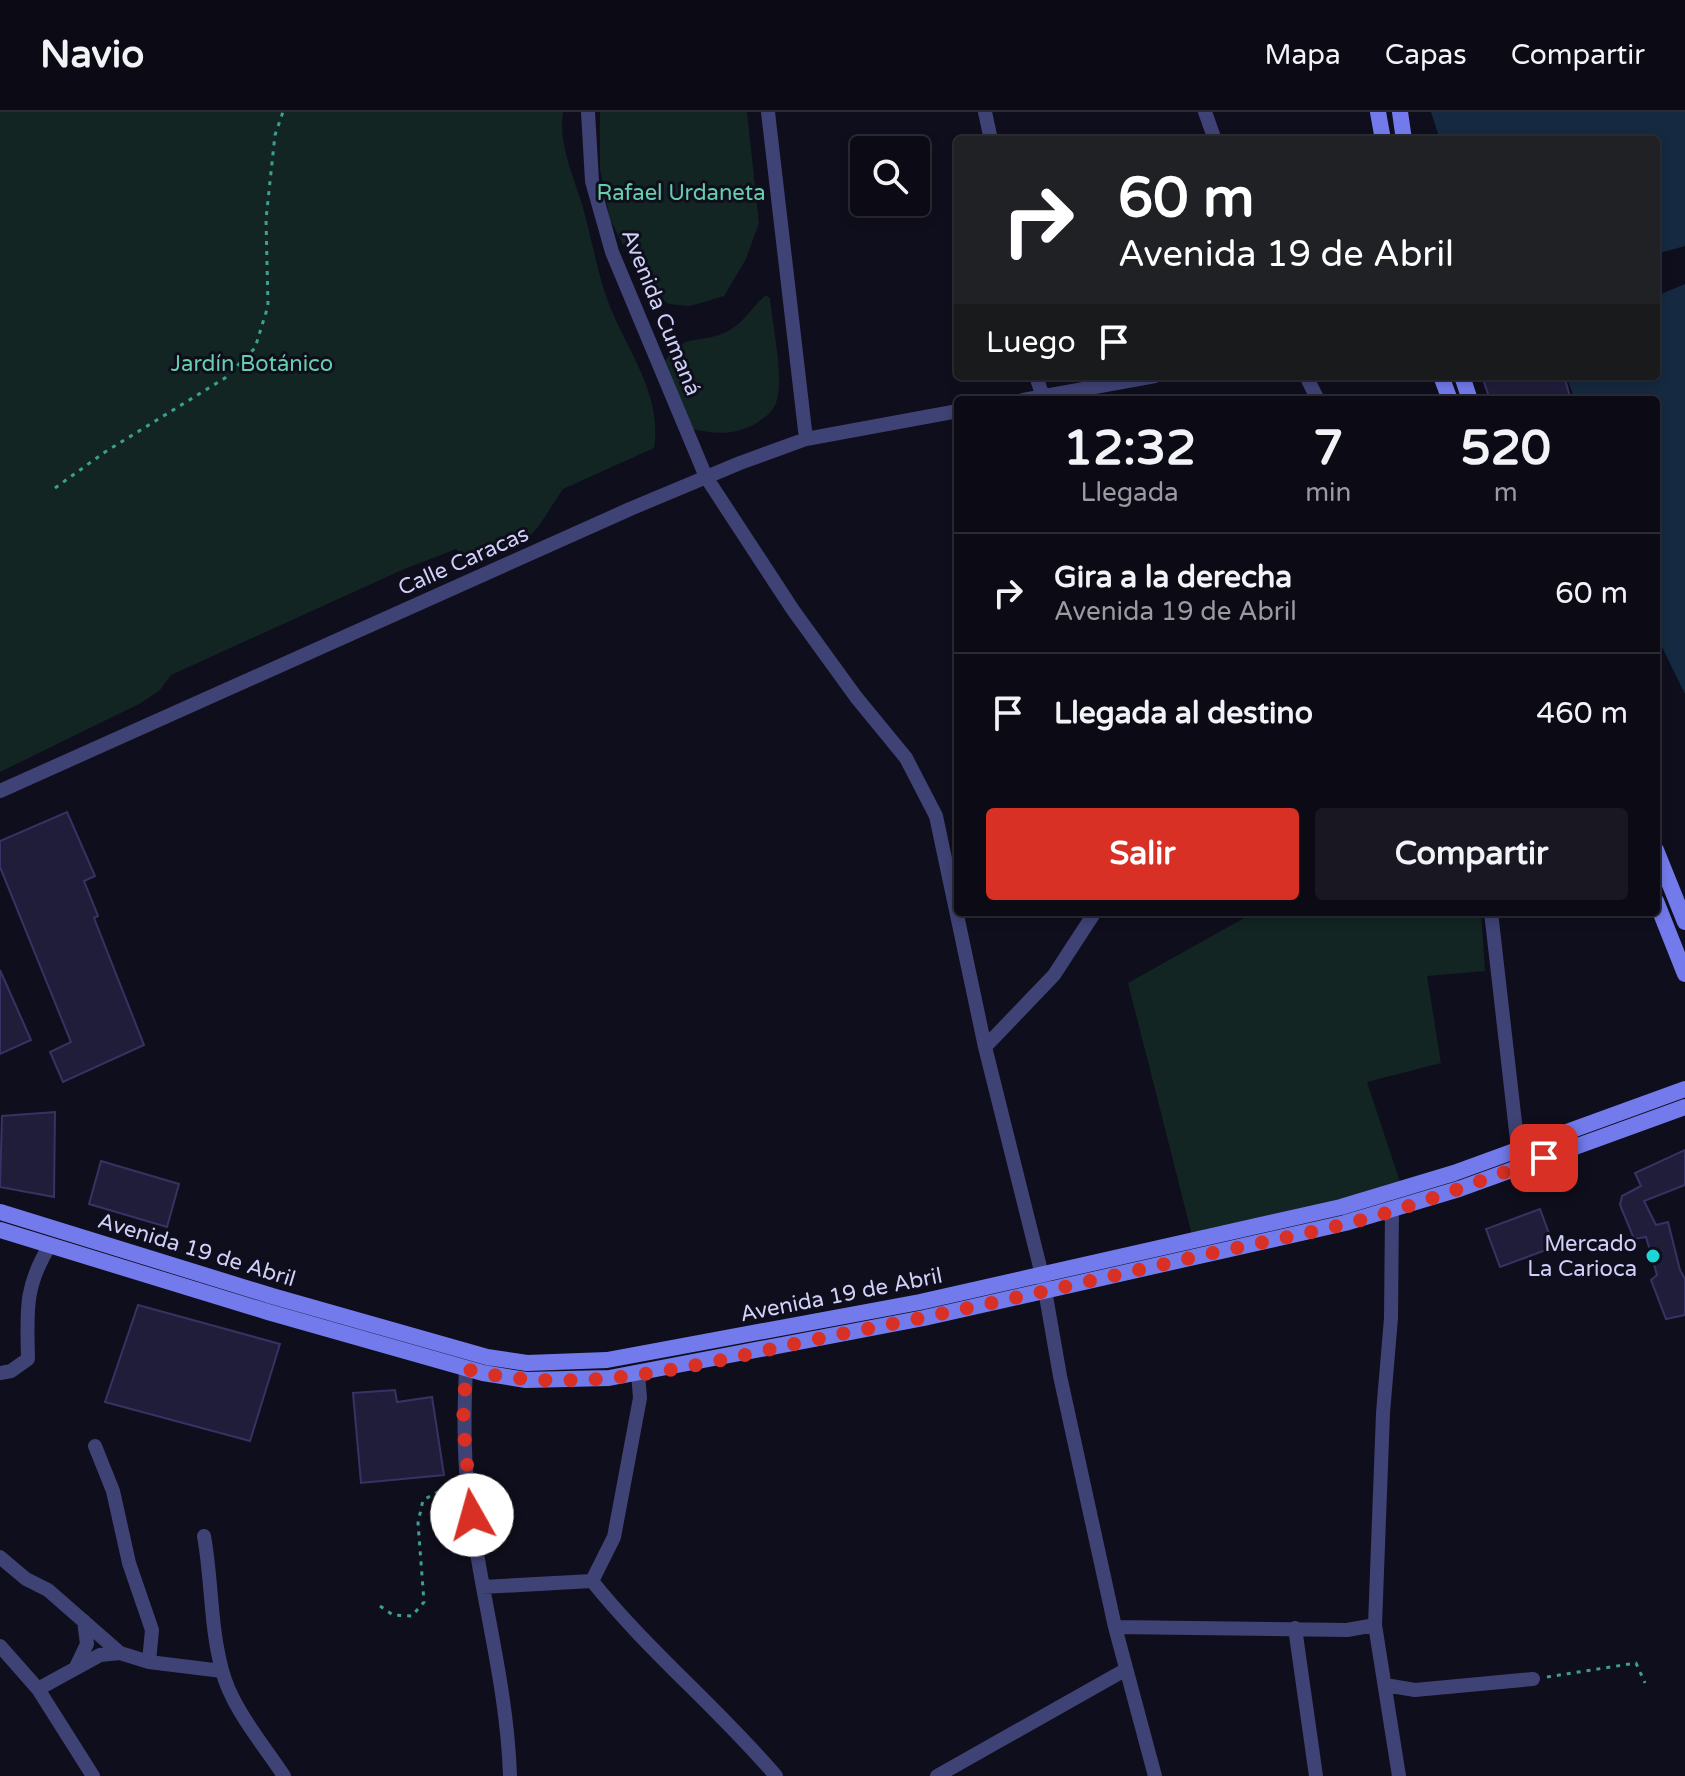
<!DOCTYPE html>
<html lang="es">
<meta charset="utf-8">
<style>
:root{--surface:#0b0a15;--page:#191822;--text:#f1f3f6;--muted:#9a9aa0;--line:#2b2b34;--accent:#d93025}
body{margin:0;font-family:"Varela Round",sans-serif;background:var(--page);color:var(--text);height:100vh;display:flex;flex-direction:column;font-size:30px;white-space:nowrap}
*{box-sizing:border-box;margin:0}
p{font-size:26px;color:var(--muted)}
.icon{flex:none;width:44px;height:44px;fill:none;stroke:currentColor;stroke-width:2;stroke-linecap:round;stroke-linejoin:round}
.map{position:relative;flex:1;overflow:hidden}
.panel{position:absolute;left:954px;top:284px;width:706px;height:520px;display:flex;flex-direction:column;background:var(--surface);border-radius:8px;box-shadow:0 4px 12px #0003,0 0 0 2px var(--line)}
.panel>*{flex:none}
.banner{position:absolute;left:954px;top:24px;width:706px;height:244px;border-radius:8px;box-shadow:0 4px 12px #0003,0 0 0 2px var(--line);background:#202124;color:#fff;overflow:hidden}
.tools{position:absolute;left:850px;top:24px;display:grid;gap:16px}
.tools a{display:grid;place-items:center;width:80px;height:80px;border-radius:8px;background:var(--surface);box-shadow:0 4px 12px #0003,0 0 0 2px var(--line);font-size:40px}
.pin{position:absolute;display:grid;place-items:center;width:68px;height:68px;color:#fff;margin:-34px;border-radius:16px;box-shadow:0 4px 12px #0006}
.me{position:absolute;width:88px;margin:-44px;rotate:353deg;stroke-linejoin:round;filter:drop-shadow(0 0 6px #0008)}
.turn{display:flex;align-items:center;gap:28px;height:168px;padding:0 32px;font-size:36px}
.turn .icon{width:104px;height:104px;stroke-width:2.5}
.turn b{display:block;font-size:56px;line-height:68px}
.then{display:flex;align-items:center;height:76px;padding:0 32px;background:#0003;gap:16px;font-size:30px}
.eta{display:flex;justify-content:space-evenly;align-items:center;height:136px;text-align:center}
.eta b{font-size:48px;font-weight:700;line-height:56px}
.cta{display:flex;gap:16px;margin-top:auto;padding:16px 32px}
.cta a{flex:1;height:92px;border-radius:8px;background:var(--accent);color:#fff;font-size:32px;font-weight:700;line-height:92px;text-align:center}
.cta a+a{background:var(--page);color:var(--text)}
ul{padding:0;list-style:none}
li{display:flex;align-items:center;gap:24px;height:120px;padding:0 32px;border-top:2px solid var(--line)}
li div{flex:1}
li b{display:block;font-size:30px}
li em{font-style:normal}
header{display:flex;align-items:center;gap:48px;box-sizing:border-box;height:112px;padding:0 40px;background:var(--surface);border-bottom:2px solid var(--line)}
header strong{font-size:38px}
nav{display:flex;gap:44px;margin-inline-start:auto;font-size:28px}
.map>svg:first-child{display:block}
</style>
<header>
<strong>Navio</strong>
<nav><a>Mapa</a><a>Capas</a><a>Compartir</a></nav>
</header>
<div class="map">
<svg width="1685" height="1664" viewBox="0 0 1685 1664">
<rect width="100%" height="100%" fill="#0f0e1c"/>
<path fill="#122523" d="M0 0H563C558 33 574 65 583 96 592 127 597 161 609 192 627 239 663 283 654 336L563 377 538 415 521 433 495 443 469 448 456 437 402 458 171 563 160 578 141 591 0 660Z
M600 0H747L759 111 746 147 724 184 690 194 669 192 647 177 610 108 600 57Z
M766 183 770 186C772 213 785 266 776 291 772 301 764 306 755 312 733 324 713 322 689 316L660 259C681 216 696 235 728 219 745 210 752 194 766 183Z
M1255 800H1394L1396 803 1412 800H1481L1485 859 1427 864 1441 951 1367 970 1401 1073 1192 1123 1128 871Z"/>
<path fill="#152940" d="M1431 0H1685V582L1656 523V288H1575L1566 264H1656V28H1440Z"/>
<path fill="#0f0e1c" d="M1685 134V172L1656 184V142Z"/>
<path fill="#201d3b" stroke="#373263" stroke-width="2" d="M1482 264H1564L1571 288H1490Z
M67 700 95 764 84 769 98 804 94 806 144 933 63 970 50 940 71 930 0 755V729Z
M0 858 31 928 0 942Z
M55 1000 54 1085 0 1075 2 1004Z
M1685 1038V1073L1644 1089 1656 1113 1668 1110 1680 1158 1685 1167V1203L1666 1207 1651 1168 1657 1163 1646 1125 1634 1127 1620 1093 1622 1084 1641 1074 1635 1061Z
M101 1049 179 1072 167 1115 89 1092Z
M1540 1097 1554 1135 1500 1155 1486 1117Z
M138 1193 280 1232 250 1329 105 1290Z
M395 1278 397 1290 432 1285 444 1363 361 1371 353 1281Z"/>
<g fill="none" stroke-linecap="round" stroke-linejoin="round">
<path stroke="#3ca091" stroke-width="3" stroke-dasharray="4 6" stroke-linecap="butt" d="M55 376 105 340 225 266 255 236 268 194 266 107 275 23 283 0
M380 1494 393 1503 412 1504 424 1490 418 1411 423 1388 451 1373
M1547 1565 1636 1551 1645 1571"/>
<path stroke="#3f4275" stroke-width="14" d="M588 0 592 69 612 140 706 365 793 498 856 585 906 646 936 704 985 935 1043 1167 1060 1264 1115 1515 1155 1664
M768 0 806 327
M985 0 991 28
M1205 0 1215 28
M1036 264 1043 285
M1306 264 1318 288
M1023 288 1155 264
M0 679 630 397 740 351 806 327 958 299
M1491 800 1518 1037
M985 935 1054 863 1095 800
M1392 1099 1391 1206 1383 1301 1375 1513 1399 1664
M466 1257C464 1298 463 1338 468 1379 478 1474 507 1568 510 1664
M0 1261 11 1259 28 1247C27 1199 24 1175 50 1133
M95 1334 113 1379 129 1451 152 1518 149 1550
M204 1424C212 1468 210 1514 222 1558 231 1595 263 1632 284 1664
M0 1445 26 1467 48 1478 120 1541 149 1550 222 1559
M592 1469C648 1539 718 1596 776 1664
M592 1469 614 1425 640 1286 638 1261
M483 1475 592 1469
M1115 1515 1347 1518 1375 1513
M1295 1516 1316 1664
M0 1534 38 1577 93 1664
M75 1557 87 1532 84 1509
M1385 1573 1415 1578 1533 1567
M38 1577 100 1543 120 1541
M937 1664 1125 1558"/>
<path stroke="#737bec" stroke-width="16" d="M1378 0 1383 28
M1400 0 1404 28
M1441 264 1450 288
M1462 264 1470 288
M1656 738 1685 810
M1656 789 1685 862
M0 1100 272 1184 487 1245 527 1251 607 1248 920 1190 1341 1095 1454 1061 1685 977
M0 1118 268 1200 483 1261 526 1268 609 1266 924 1206 1345 1111 1459 1077 1685 995"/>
</g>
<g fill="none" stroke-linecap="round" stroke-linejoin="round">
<path stroke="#d93025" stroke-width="14" stroke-dasharray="0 25.2" d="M472 1403 463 1310 466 1257C587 1289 722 1246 841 1222 960 1199 1078 1172 1195 1145 1260 1130 1326 1119 1390 1100 1442 1084 1493 1064 1544 1046"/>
</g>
<circle fill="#1dd5d7" stroke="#0f0e1c" stroke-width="3" cx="1653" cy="1144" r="8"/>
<g text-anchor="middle" stroke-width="6" stroke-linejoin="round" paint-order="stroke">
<g font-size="22" fill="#66ceab" stroke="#0f0e1c">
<text x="681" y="88">Rafael Urdaneta</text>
<text x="252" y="259">Jardín Botánico</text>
</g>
<g font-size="22" fill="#d1d0f9" stroke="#0f0e1c">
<text transform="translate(662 200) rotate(68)" y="8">Avenida Cumaná</text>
<text transform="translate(463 448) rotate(-24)" y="8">Calle Caracas</text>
<text transform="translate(197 1137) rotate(17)" y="8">Avenida 19 de Abril</text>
<text transform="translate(841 1182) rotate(-11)" y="8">Avenida 19 de Abril</text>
</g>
<g font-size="22" fill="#d1d0f9" stroke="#0f0e1c" text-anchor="end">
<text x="1637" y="1139">Mercado<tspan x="1637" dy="25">La Carioca</tspan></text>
</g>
</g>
</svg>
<div class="tools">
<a><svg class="icon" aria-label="search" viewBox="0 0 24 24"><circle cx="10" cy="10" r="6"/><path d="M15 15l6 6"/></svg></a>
</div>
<div class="pin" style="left:1544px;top:1046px;background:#d93025"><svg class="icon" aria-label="arrive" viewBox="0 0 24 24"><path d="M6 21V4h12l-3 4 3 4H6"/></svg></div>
<svg class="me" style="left:472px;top:1403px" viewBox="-20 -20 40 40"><circle r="19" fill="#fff"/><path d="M0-13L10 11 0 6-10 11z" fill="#d93025"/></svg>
<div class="banner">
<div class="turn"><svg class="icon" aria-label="right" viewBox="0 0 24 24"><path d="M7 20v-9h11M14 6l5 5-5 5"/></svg><div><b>60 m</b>Avenida 19 de Abril</div></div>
<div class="then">Luego<svg class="icon" aria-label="arrive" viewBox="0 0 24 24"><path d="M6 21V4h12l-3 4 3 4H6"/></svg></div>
</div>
<section class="panel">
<div class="eta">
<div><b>12:32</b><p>Llegada</p></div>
<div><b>7</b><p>min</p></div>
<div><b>520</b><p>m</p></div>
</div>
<ul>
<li><svg class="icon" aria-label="right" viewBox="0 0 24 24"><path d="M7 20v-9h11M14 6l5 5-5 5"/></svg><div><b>Gira a la derecha</b><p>Avenida 19 de Abril</p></div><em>60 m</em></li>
<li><svg class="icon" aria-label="arrive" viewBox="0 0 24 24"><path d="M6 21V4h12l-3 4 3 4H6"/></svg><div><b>Llegada al destino</b></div><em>460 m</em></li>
</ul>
<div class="cta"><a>Salir</a><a>Compartir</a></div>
</section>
</div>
